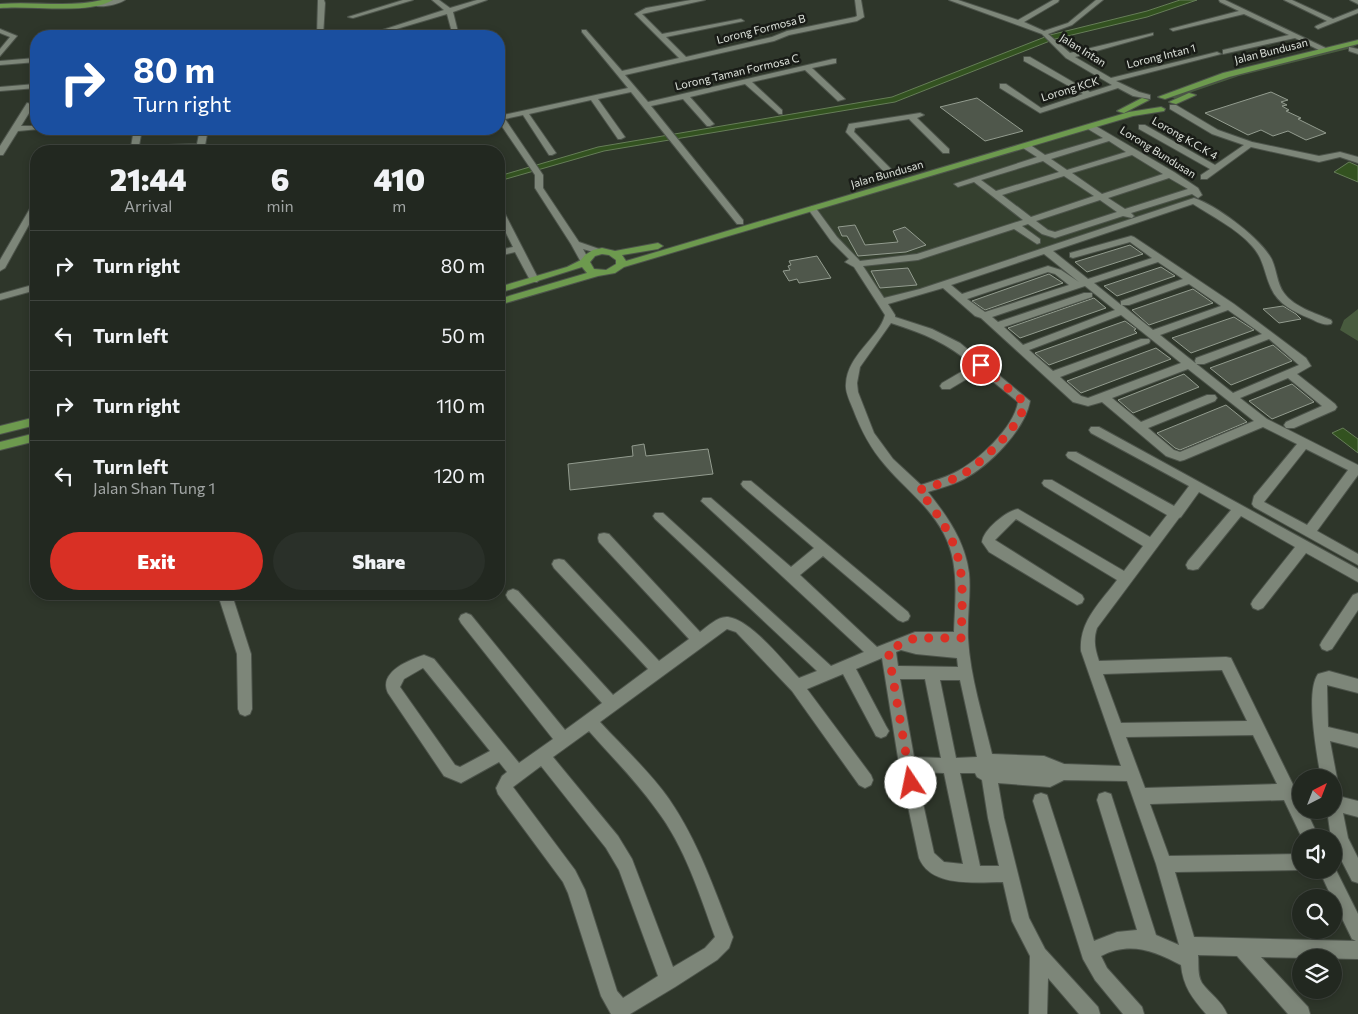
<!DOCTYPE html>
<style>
:root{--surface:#222820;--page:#2a3029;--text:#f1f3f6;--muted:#a2a6a5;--line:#3f443e;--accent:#d93025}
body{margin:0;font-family:Commissioner,sans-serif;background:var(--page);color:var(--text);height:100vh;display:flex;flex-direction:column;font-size:19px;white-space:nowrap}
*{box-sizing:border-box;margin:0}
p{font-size:16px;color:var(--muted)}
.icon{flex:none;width:28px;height:28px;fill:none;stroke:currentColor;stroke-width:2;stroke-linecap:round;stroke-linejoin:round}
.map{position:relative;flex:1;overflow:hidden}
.drawer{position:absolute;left:30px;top:145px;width:475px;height:455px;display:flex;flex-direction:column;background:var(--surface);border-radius:20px;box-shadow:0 2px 8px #0003,0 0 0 1px var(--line)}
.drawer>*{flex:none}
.top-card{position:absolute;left:30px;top:30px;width:475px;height:105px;border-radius:20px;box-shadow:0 2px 8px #0003,0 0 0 1px var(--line);background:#1a4fa0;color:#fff;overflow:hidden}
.needle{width:32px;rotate:42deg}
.controls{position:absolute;left:1292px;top:769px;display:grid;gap:10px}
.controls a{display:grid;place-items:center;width:50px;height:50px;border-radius:50%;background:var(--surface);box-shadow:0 2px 8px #0003,0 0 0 1px var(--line);font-size:25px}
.pin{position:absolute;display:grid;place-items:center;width:42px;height:42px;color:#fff;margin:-21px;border:2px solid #fff;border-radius:50%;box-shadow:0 1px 5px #0007}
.me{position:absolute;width:55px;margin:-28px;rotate:349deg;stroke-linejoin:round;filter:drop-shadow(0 0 4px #0008)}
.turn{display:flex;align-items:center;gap:18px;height:105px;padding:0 20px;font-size:22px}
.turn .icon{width:65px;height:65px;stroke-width:2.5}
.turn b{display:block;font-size:35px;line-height:42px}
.eta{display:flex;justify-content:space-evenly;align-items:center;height:85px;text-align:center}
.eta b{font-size:30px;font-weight:800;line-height:35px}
.action{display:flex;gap:10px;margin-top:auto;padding:10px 20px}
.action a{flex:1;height:58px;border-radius:30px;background:var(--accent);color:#fff;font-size:20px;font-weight:800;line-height:58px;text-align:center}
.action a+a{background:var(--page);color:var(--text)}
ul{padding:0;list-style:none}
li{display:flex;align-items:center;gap:15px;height:70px;padding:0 20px;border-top:1px solid var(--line)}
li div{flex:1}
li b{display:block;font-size:19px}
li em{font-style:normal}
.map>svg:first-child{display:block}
</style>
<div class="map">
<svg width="1358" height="1014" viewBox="0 0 1358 1014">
<rect width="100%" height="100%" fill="#2e362a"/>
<path fill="#35402f" d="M1091 127 1192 188 1198 197 1194 201 886 304 812 209Z"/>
<path fill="#485b3e" d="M1358 44 1352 48 1239 76 1192 92 1177 100 1170 96 1238 75Z
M1358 309V341L1340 330 1344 320Z"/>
<path fill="#335220" stroke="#667d58" d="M1180 0H1197L1147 17 1055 39 895 102 604 151 499 181V176L598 147 892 97 1050 35 1147 11Z
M1349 162 1358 166V182L1334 172Z
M1343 428 1358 439V453L1332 433Z"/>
<path fill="#4f574b" stroke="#939c8f" d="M1271 92 1288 100 1281 102 1287 105 1282 106 1289 110 1286 111 1301 118 1298 119 1326 133 1306 140 1288 131 1273 136 1261 130 1248 135 1205 113Z
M977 98 1023 131 985 141 940 107Z
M855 225 865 245 898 242 893 231 905 227 926 245 906 252 858 256 847 236H842L838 227Z
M1130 245 1143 254 1087 272 1075 262Z
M817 256 831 278 799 283 797 279 789 281 783 271 790 270 788 266 791 265 789 261Z
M1161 267 1175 276 1117 296 1104 286Z
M908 268 917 285 880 288 871 271Z
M1049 274 1063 283 985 310 972 301Z
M1193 289 1213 303 1149 325 1132 310Z
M1094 298 1106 308 1020 338 1008 328Z
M1283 306 1296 314 1301 319 1279 323 1263 309Z
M1234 317 1254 330 1191 353 1172 338Z
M1125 321 1136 329 1134 330 1137 333 1049 365 1035 353Z
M1273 345 1292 361 1231 385 1210 368Z
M1156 348 1171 359 1081 393 1067 381Z
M1184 374 1199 387 1133 413 1118 400Z
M1292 384 1314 402 1272 419 1249 401Z
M1226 405 1247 422 1180 450 1175 448 1157 433Z
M644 444 646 456 708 449 713 474 570 490 568 464 633 456 632 446Z"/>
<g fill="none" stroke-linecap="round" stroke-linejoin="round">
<defs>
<path id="minor" d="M113 0H125C117 5 98 9 90 4Z
M318 0H324L325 3 323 36H317Z
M403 0H413L353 18 348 17Z
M432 0H439L450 8 477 0H487L453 12 459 36H453L447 14 373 36H364L444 10Z
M691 0H705L642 14 662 34 741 19 744 21 666 37 686 57 772 37 787 31 855 17 857 16 855 0H861L864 17 857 21 789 35 774 41 625 75 648 102 833 59H836V63L812 68 845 99 838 101 805 70 752 82 782 110V114H779L745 84 690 97 714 124 710 126H707L683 99 651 106 743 220V224H737L631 92 598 99 625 137 621 139H618L591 100 529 114 556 153 552 155H549L523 115 505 119 543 175V188L579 242 605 251 600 254 583 249 590 262 588 264H582L571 244 535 188V175L499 122V116L628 88 582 32V30H586L622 71 679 58 635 14 646 8Z
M949 0H958L1018 20 1053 0H1059L1058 2 1024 22 1044 31 1068 23 1096 0H1103L1072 25 1048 34 1070 53 1153 33V35L1075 57 1111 78 1217 52 1221 54 1116 81 1139 92 1150 95V99L1133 96 1118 88 1040 113 1000 88V84H1006L1041 108 1083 94 1024 61V57H1030L1090 92 1112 85 1066 58 1042 34Z
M1219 0H1225L1330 50 1323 52 1295 38 1223 54V50L1289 35 1244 14 1173 31 1170 29 1239 11 1220 2Z
M1284 0H1292L1333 19 1358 9V13L1318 29 1315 27 1316 26 1327 21Z
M1350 0H1358V4Z
M0 29 17 36 0 56V49L10 37 0 33Z
M70 33H74L75 34 74 36H68Z
M1349 47 1358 49V54L1349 51Z
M36 58V62L0 65V61Z
M36 84V88L0 91V87Z
M27 103 34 105 21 126H36V129H39L18 131 3 155H0V146Z
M1170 105H1176L1218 130 1252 142 1319 156 1340 152 1358 157V163L1340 157 1319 162 1251 147 1207 179H1201V175L1210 169 1139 129V125H1145L1215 165 1244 145 1212 134 1170 109Z
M920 113 924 115 917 118 949 149V153H943L909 119 855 128 854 132 896 174V178H890L846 132 849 124Z
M1088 125H1094L1174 172 1198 188 1202 195 1198 198 1192 194 1131 213 1134 216 1132 218 1123 216 1055 238 1042 234 1028 224 1022 226 1040 239V243L1037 244 1014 229 918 260 863 266 884 298 920 289 1194 198C1216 205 1262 239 1272 260 1277 271 1277 284 1284 293 1294 307 1315 313 1331 320L1332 322 1331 324C1323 326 1316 321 1309 318 1294 312 1278 304 1271 288 1264 273 1264 259 1252 246 1236 228 1213 217 1193 204L1053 251 1088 279 1152 258 1130 242 1073 258 1070 257V253L1131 236 1134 237 1234 304 1306 358 1311 366 1297 374 1335 404 1337 407 1335 410 1294 428H1286L1284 425 1286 422 1322 406 1288 378 1240 398 1267 419 1358 465V475L1317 531 1358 554V565L1254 507 1252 504 1254 496 1297 444 1263 427 1184 460 1180 461 1166 456 1102 402 1088 406 1073 402 981 318 975 316 943 288 888 304 895 315V317L932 329 960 343 1030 401C1025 430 989 466 964 479 953 485 940 488 928 492 947 516 965 541 969 573 971 594 967 616 968 638 970 677 983 716 992 754L1044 756 1064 764 1121 766 1081 651C1079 621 1100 603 1117 580L1016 519 995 540 1082 595 1084 599 1082 603 1077 605 989 552 982 542C983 530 1006 511 1018 509L1124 571 1143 546 1044 486 1042 483 1044 480H1052L1150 537 1167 515 1068 458 1066 455 1068 452H1076L1174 506 1189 486 1091 433 1089 430 1091 427H1099L1358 569V582L1306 553 1263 608 1258 610 1253 608 1251 604 1253 600 1295 547 1241 516 1198 569 1193 570 1188 569 1186 565 1188 561 1231 510 1199 492 1181 517 1179 518 1097 628C1093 640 1095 649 1099 661L1226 657 1231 658 1301 801V810H1306L1319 838H1302L1284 800 1150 804 1169 856 1301 854V870L1175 872 1194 937 1356 941 1352 939 1334 902V898H1332L1319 870H1334V866L1358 914V959L1261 957 1308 1007 1310 1014H1288L1237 956 1198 955C1199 964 1197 975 1202 983 1210 994 1222 1001 1227 1014H1206C1192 998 1183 986 1181 965 1154 951 1130 941 1101 956L1107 968 1142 1007 1144 1014H1123L1095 980 1083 959 1033 801 1035 795 1041 793 1047 795 1094 941 1117 932 1137 930 1097 800 1099 794 1105 792 1111 794 1156 935 1179 945 1156 864 1127 781 1064 780 1050 787 998 783 1004 818 1029 918 1045 949 1098 1007 1100 1014H1079L1048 978 1047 1014H1029L1030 956 1012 921 1003 882C976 882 931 888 919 858L899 764 882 658 856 669 886 726 889 731 886 736 881 738 876 736 843 674 807 689 871 775 873 780 871 785 865 788 859 785 792 691 736 632 727 629 600 722C622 746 651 773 669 799 698 841 714 889 733 937L729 948 717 960 675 987 630 1014H611L601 996 568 893 563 882 498 794 496 788 502 776 507 772 499 762 461 783 444 776 388 693C378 672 409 660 424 655L434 659 519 763 553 739 461 623 459 619 461 615 466 613 471 615 565 730 602 703 508 599 506 595 508 591 513 589 518 591 613 695 648 669 554 568 552 564 554 560 559 559 564 560 659 661 689 639 599 542 598 538 599 534 604 533 609 534 700 632C708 626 718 616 728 617 751 620 783 661 799 678L817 671 655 519 653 516 655 513H663L831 666 864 652 701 501 703 498H711L791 567 814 548 743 487 741 484 743 481H751L908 612 910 616 908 620 903 622 898 620 823 556 800 575 877 647 915 632H954C955 600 960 564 944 534 929 505 905 489 885 465 870 448 861 430 853 409 850 401 845 392 846 384 847 355 879 338 885 315L854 267 845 262 849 259 831 241 808 209 812 206 815 207 837 237 860 261 917 254 1023 220 974 182 958 187 954 184 1037 157 1023 148V144H1029L1045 155 1103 138 1088 129ZM1109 141 1126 152 1067 170 1051 159ZM1132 155 1163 174 1102 194 1072 173ZM1043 161 1059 172 996 191 981 180ZM1064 176 1094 196 1031 217 1002 195ZM1169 178 1188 189 1125 209 1108 198ZM1100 200 1117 212 1055 232 1048 230 1036 221ZM1044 254 1079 282 1061 270 1048 266 962 294 951 285ZM1158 262 1183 279 1121 301V305L1094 283ZM1048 272 1055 274 1069 285 985 312 967 299ZM1189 284 1221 306 1153 330 1122 305H1129ZM1085 286 1115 310 1023 345 1004 327 1092 297V293H1084L998 322 992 317ZM1228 310 1262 334 1196 358 1195 361 1196 364H1204L1269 339 1299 365 1233 393 1160 335ZM1121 315 1181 363 1088 398 1081 396 1060 377 1149 343 1150 341 1149 339H1141L1053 371 1029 350ZM891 323C925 334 945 342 973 365L942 383 940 386 942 389H950L980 371 1018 402C1014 428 977 462 954 473 944 478 932 481 921 485L893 459 874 433 858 392 857 383 860 367ZM1188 369 1254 421 1180 452 1174 450 1148 428 1215 401 1217 398 1215 395H1207L1141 422 1112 398ZM1306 449 1348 470 1307 525 1264 502ZM901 650 916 654 957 658 958 667 898 666 896 652ZM423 668 424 669 490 751 460 767 455 765 400 687 404 679ZM1222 670 1247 721 1121 723 1103 674ZM900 679H925L941 758 914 757ZM940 680H960L977 757 956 758ZM589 731C611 756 636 781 656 809 685 847 699 893 715 937L705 948 673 967 632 859 618 836 553 757ZM1253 735 1277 784 1145 788 1126 737ZM541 766 606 848 619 870 658 976 623 998 617 991 585 890 575 870 513 787ZM916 772 944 773 963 864 944 862 934 853ZM960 773H975L977 777 982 780 988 818 999 866H980Z
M134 129H142L139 146 197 144 200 129H208L204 151H196V149L88 151 92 149 131 147Z
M36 202V212L5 268 0 271V260L32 205Z
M499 207 503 210 539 280 537 282H531L515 252 499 256V250L513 247 499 219Z
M36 284V290L0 300V294Z
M1358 593V610L1332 649 1327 651 1322 649 1320 645 1322 641 1353 595Z
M220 594H234V601L251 654 252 709 250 714 245 716 240 714 238 709 237 654 220 601Z
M1329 671 1358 679V693L1327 685 1328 727 1358 734V748L1330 741 1337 778 1334 784V778H1321C1317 755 1305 692 1318 674Z
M1334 795 1358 801V817L1343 813 1348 838 1358 858V883L1352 881 1334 846V838H1331L1327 810H1334Z"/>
<path id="major" d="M102 0H113C89 15 31 5 0 8V4C34 1 69 8 102 0Z
M1358 40V44L1229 77 1165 99 1158 97 1223 73Z
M1189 93 1196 95 1176 104 1169 102Z
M1142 98 1149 100 1124 113 1117 111Z
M1161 107 1165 109 1164 111 1133 116 624 267 615 273 598 276 499 305V299L587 273 582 267 499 293V287L567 267 581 260 585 255 593 250 602 248 615 251 658 243 663 246 658 249 622 255 626 261 1129 112ZM602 254 609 255 616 260V264L606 270 594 269 590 262 595 256Z
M36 417V425L0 434V426Z
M36 433V441L0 450V442Z"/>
</defs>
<use href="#minor" stroke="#4d544b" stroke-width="2"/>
<use href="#major" stroke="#4d544b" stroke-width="2"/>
<use href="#minor" fill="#7d8679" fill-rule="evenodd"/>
<use href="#major" fill="#6d9a4e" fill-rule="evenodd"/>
</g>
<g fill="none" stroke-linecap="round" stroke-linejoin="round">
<path stroke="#d93025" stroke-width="9" stroke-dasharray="0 16.2" d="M911 783 888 650 915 638H961C964 567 965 548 919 490 933 486 947 482 960 476 977 467 1026 422 1024 402L981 365"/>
</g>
<g text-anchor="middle" stroke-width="5" stroke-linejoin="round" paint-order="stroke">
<g font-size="11" fill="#dce1da" stroke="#191c17">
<text transform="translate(761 29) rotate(-14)" y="4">Lorong Formosa B</text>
<text transform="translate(1083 50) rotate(32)" y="4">Jalan Intan</text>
<text transform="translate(1271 51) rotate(-14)" y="4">Jalan Bundusan</text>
<text transform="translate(1161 56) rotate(-14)" y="4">Lorong Intan 1</text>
<text transform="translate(737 72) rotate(-13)" y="4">Lorong Taman Formosa C</text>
<text transform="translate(1070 89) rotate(-17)" y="4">Lorong KCK</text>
<text transform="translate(1185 138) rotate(30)" y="4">Lorong K.C.K 4</text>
<text transform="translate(1158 152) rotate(32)" y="4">Lorong Bundusan</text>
<text transform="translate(887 174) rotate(-16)" y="4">Jalan Bundusan</text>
</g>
</g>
</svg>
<div class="controls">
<a><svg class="needle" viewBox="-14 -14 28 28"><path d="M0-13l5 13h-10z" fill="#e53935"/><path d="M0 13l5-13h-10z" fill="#a2a6a5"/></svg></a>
<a><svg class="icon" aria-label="sound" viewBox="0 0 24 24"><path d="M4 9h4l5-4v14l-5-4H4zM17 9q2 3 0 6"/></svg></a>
<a><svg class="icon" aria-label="search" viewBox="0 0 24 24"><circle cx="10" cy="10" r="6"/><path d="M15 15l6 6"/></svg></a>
<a><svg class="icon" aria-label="layers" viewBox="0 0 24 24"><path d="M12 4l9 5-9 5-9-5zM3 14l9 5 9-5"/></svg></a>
</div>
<div class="pin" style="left:981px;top:365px;background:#d93025"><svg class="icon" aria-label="arrive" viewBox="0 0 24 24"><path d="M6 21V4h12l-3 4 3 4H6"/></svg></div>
<svg class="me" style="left:911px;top:783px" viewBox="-20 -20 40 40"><circle r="19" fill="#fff"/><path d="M0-13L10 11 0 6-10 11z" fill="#d93025"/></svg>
<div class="top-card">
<div class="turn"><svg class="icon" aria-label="right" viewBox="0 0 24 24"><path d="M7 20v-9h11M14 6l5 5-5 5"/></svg><div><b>80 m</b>Turn right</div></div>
</div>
<section class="drawer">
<div class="eta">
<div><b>21:44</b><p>Arrival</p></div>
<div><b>6</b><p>min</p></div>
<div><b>410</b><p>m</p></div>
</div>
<ul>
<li><svg class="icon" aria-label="right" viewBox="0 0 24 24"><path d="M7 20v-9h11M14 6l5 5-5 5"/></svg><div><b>Turn right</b></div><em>80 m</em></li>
<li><svg class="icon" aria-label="left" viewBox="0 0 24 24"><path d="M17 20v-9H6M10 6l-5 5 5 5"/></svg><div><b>Turn left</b></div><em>50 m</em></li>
<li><svg class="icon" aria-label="right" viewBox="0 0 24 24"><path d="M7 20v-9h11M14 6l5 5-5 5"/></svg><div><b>Turn right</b></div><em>110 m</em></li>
<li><svg class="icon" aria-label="left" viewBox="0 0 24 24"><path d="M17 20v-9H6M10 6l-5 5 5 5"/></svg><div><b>Turn left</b><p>Jalan Shan Tung 1</p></div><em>120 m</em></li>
</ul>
<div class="action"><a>Exit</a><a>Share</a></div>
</section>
</div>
